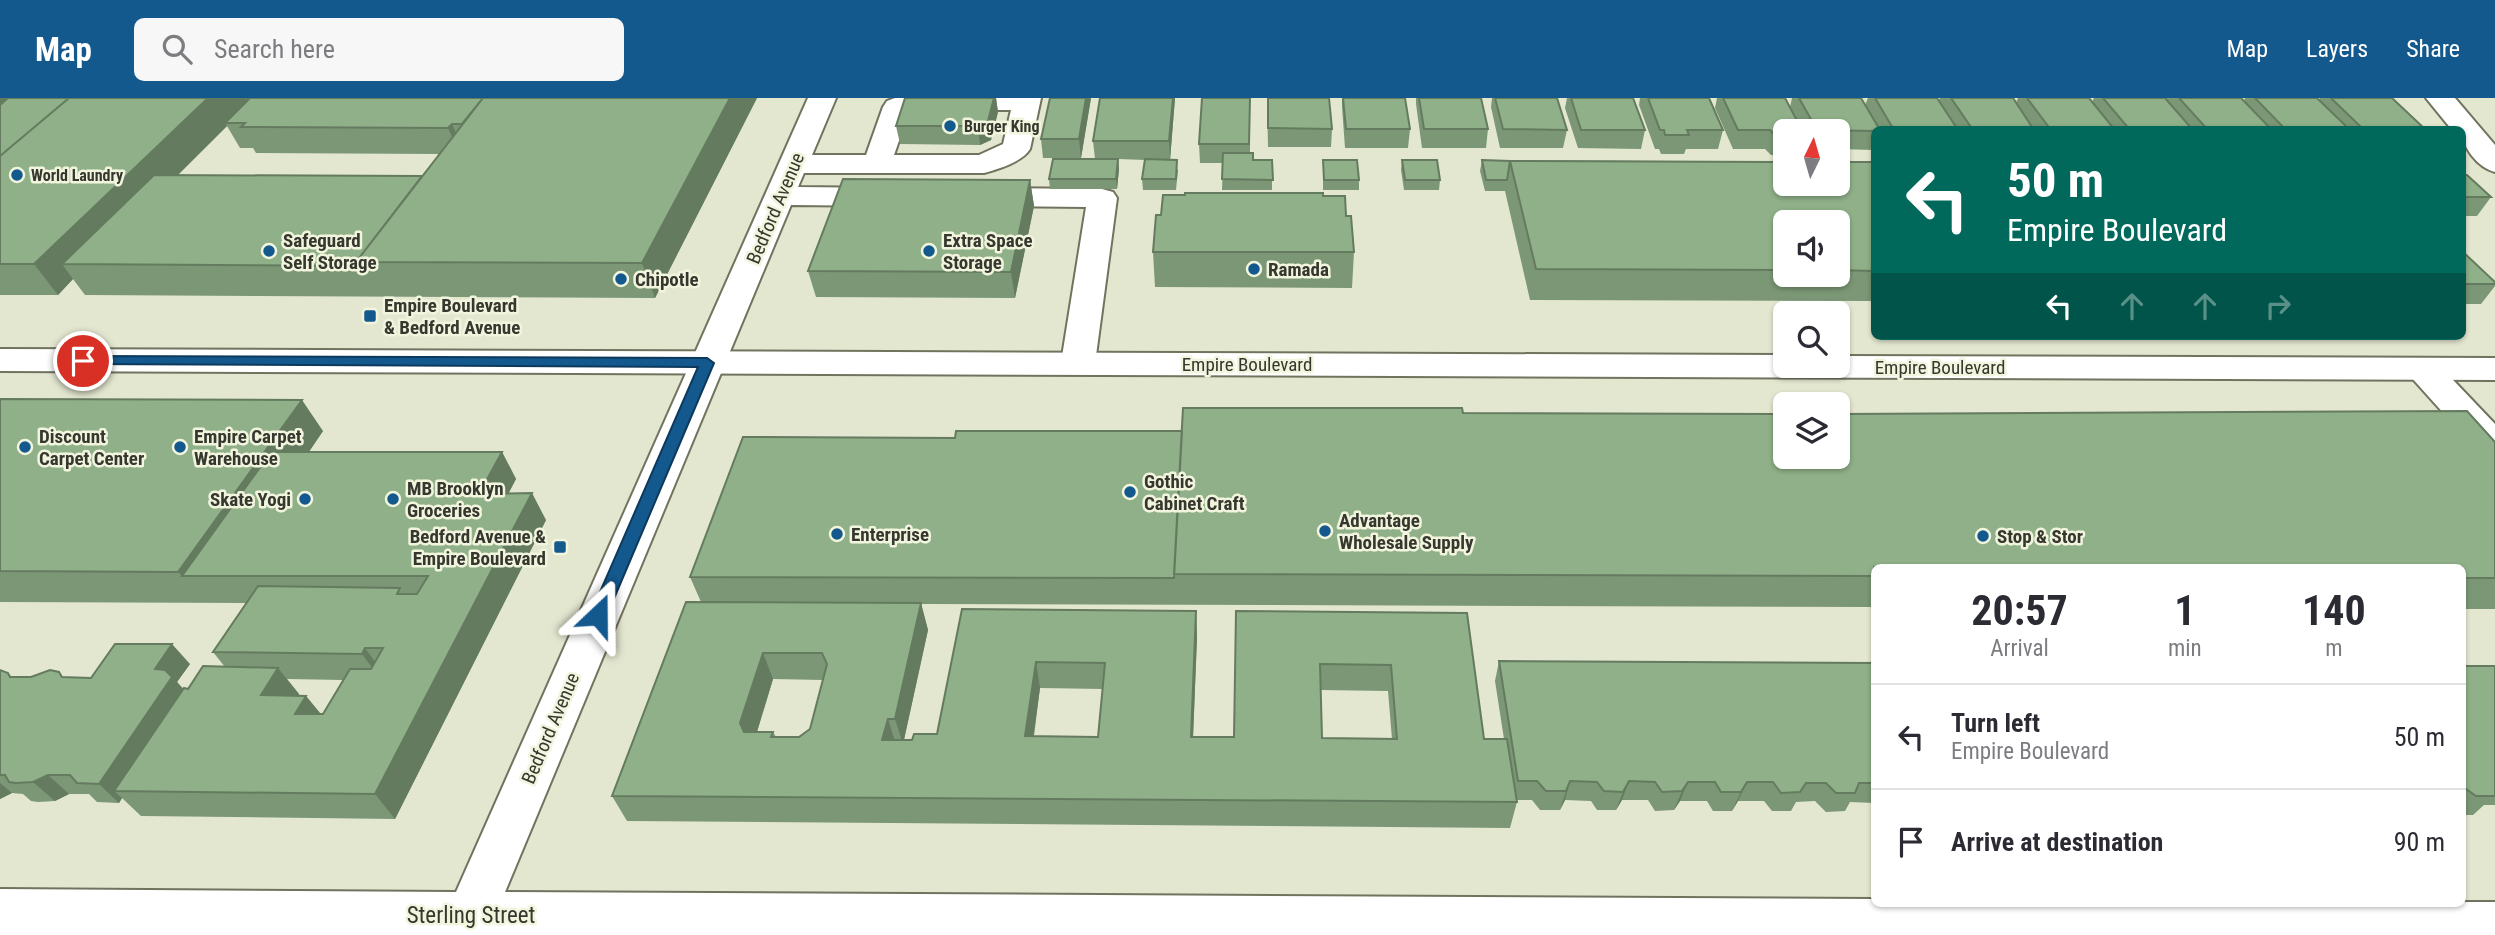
<!DOCTYPE html>
<style>
:root{--surface:#fff;--page:#f7f7f7;--text:#2b2b33;--muted:#7c7c81;--line:#e1e1e2;--accent:#14598e}
body{margin:0;font-family:"Roboto Condensed",sans-serif;background:var(--page);color:var(--text);height:100vh;display:flex;flex-direction:column;font-size:26px;white-space:nowrap}
*{box-sizing:border-box;margin:0}
p{font-size:23px;color:var(--muted)}
.icon{flex:none;width:38px;height:38px;fill:none;stroke:currentColor;stroke-width:2;stroke-linecap:round;stroke-linejoin:round}
.map{position:relative;flex:1;overflow:hidden}
.side{position:absolute;left:1871px;top:466px;width:595px;height:343px;display:flex;flex-direction:column;background:var(--surface);border-radius:10px;box-shadow:0 2px 5px #0004}
.side>*{flex:none}
.guide{position:absolute;left:1871px;top:28px;width:595px;height:214px;border-radius:10px;box-shadow:0 2px 5px #0004;background:#00695c;color:#fff;overflow:hidden}
.needle{width:46px;rotate:5deg}
.buttons{position:absolute;left:1773px;top:21px;display:grid;gap:14px}
.buttons a{display:grid;place-items:center;width:77px;height:77px;border-radius:10px;background:var(--surface);box-shadow:0 2px 5px #0004;font-size:35px}
.pin{position:absolute;display:grid;place-items:center;width:60px;height:60px;color:#fff;margin:-30px;border:4px solid #fff;border-radius:50%;box-shadow:0 2px 7px #0007}
.me{position:absolute;width:77px;margin:-38px;rotate:23deg;stroke-linejoin:round;filter:drop-shadow(0 0 5px #0008)}
.turn{display:flex;align-items:center;gap:24px;height:147px;padding:0 21px;font-size:32px}
.turn .icon{width:91px;height:91px;stroke-width:2.5}
.turn b{display:block;font-size:49px;line-height:60px}
.lanes{display:flex;align-items:center;height:66px;padding:0 21px;background:#0003;justify-content:center;gap:35px;direction:ltr}
.lanes .off{opacity:.35}
.eta{display:flex;justify-content:space-evenly;align-items:center;height:119px;text-align:center}
.eta b{font-size:42px;font-weight:700;line-height:49px}
ul{padding:0;list-style:none}
li{display:flex;align-items:center;gap:21px;height:105px;padding:0 21px;border-top:2px solid var(--line)}
li div{flex:1}
li b{display:block;font-size:26px}
li em{font-style:normal}
header{display:flex;align-items:center;gap:42px;box-sizing:border-box;height:98px;padding:0 35px;background:var(--accent);color:#fff}
header strong{font-size:33px}
nav{display:flex;gap:38px;margin-inline-start:auto;font-size:24px}
.search{width:490px;height:63px;background:var(--page);display:flex;align-items:center;gap:18px;box-sizing:border-box;padding:0 24px;border-radius:10px;color:var(--muted);font-size:26px}
.map>svg:first-child{display:block}
</style>
<header>
<strong>Map</strong>
<div class="search"><svg class="icon" aria-label="search" viewBox="0 0 24 24"><circle cx="10" cy="10" r="6"/><path d="M15 15l6 6"/></svg>Search here</div>
<nav><a>Map</a><a>Layers</a><a>Share</a></nav>
</header>
<div class="map">
<svg width="2495" height="837" viewBox="0 0 2495 837">
<rect width="100%" height="100%" fill="#e4e7d0"/>
<g fill="none" stroke-linecap="round" stroke-linejoin="round">
<defs>
<path id="minor" d="M808 0H836L812 57H866L883 9 887 3 895 0H1041L1030 51C1022 64 999 71 984 75H804L798 89 890 90 901 93 905 99 901 105 890 108 791 107 505 794 1874 801V805L2495 804V837H0V791L456 794ZM913 12H1011L1003 46 979 57H894L909 14Z
M981 90 1102 91 1113 94 1117 100 1095 265 1090 273 1078 276 1066 273 1061 265 1086 109 981 108 970 105 966 99 970 93Z
M2423 260 2435 263 2495 326V362L2482 358 2411 279 2406 271 2411 263Z"/>
<path id="major" d="M2426 0H2455L2495 47V74C2477 69 2462 49 2462 32H2452Z
M0 251 1785 257V268H1838V258L2495 260V282L0 273Z"/>
</defs>
<use href="#minor" stroke="#71735e" stroke-width="4"/>
<use href="#major" stroke="#71735e" stroke-width="4"/>
<use href="#minor" fill="#fff" fill-rule="evenodd"/>
<use href="#major" fill="#fff" fill-rule="evenodd"/>
</g>
<path fill="#7b9775" fill-rule="evenodd" d="M0 0H757L655 200 85 197 73 181 58 197H0ZM227 28 240 50H253L256 55 439 56 422 78 178 77Z
M905 0H996L998 14 991 42 980 47 900 46 896 28Z
M1050 0H1091L1081 60H1043L1041 41Z
M1100 0H1175L1170 62 1178 72 1176 92H1143L1142 81 1145 62 1118 61 1119 71 1117 91H1050L1049 81 1095 61 1093 43Z
M1250 0V55L1253 62H1272V92H1222L1223 65H1200L1199 46Z
M1267 0 1332 31 1331 49H1268Z
M1342 0H1405L1410 31 1408 50H1345L1342 9Z
M1416 0H1481L1488 31 1486 50H1422L1416 6Z
M1492 0H1557L1567 32 1563 50H1500L1491 9Z
M1567 0H1633L1645 32 1641 51 1578 50 1565 10Z
M1640 0H1709L1723 32 1718 51H1686L1684 56H1661L1659 51H1655L1639 7Z
M1717 0H1785L1790 9 1792 0H1861L1865 7 1868 0H1937L1939 2 1940 0H2013L2016 5 2018 0H2089L2092 4 2094 0H2241L2244 3 2245 0H2317L2319 2 2320 0H2392L2426 32H1874V52L1838 51V33H1785V57H1771L1765 51H1733L1715 10Z
M1323 62 1359 82V92H1323Z
M1402 62 1440 82 1439 92H1404L1401 72Z
M1482 62 1874 64V203L1530 202 1505 93H1485L1480 73ZM1785 124H1838V177H1785Z
M2462 77 2491 99 2477 118H2462Z
M1030 82 1034 108 1015 200 816 199 808 173Z
M1323 98 1346 118 1354 154 1352 190 1155 189 1153 154 1161 117Z
M2462 153 2495 184V188L2481 206H2462Z
M0 301 323 333 309 354H502L516 381 508 396 546 422 395 721 141 718 122 700 119 705 97 704 89 696H69L55 703 38 704 31 703 23 696 12 695 0 701V572L13 579 91 580 190 566 177 584 183 591H188L225 569 213 554 247 505 0 504ZM287 581 343 582 323 616H321L306 598H298L299 596Z
M1463 315 2495 344V511H2462V469H1874V509L921 506 928 532 904 642H912L937 636 962 511 1196 513 1197 539 1193 639H1234L1236 513 1467 515 1484 641H1504L1495 583 1499 563 1874 565V705L1850 704 1845 713 1826 714 1815 703 1796 704 1791 713H1772L1764 703H1738L1732 713H1713L1707 703H1680L1674 712 1655 713 1648 702H1622L1616 712H1597L1591 703 1565 702 1560 712H1540L1532 702H1516L1517 704 1510 730 627 723 612 698 701 504 690 479 955 340 1182 333ZM773 581 823 582 810 631 799 639H776L773 634H757ZM1040 590 1103 591 1098 639 1034 638ZM1321 592 1388 593 1392 641 1322 640Z
M2462 568H2495V707H2484L2473 717H2462Z"/>
<path fill="#647b5f" d="M0 0H40L0 47Z
M208 0H255L225 25 227 28 88 166H62L73 181 58 197 34 166Z
M730 0H757L655 200 642 165Z
M994 0H996L998 14 991 42 980 47 978 28Z
M1086 0H1091L1081 60 1079 41Z
M1173 0H1175L1170 62 1169 43Z
M452 26 463 51 460 56 448 30Z
M1118 61 1119 71 1117 91 1116 81Z
M1030 82 1034 108 1015 200 1011 174Z
M302 302 323 333 223 478H182L178 474Z
M502 354 516 381 494 423 479 396Z
M532 395 546 422 395 721 375 696Z
M921 505 928 532 903 646 895 621Z
M1196 513 1197 539 1192 665 1191 639Z
M172 546 190 566 177 584 190 598 114 693 122 700 119 705 99 686 155 571Z
M365 550 384 576 381 582 362 556Z
M763 555 773 581 752 650 740 625Z
M1036 564 1040 590 1030 663 1025 638Z
M278 570 299 596 283 623 261 597Z
M306 598 327 624 295 616Z
M888 621 896 647 882 642Z
M48 677 69 696 55 703 33 684Z
M1570 683 1565 702 1560 712 1566 693Z
M1629 683 1622 702 1616 712 1623 694Z
M1688 684 1680 703 1674 712 1682 693Z
M1747 684 1738 703 1732 713 1741 694Z
M0 685 12 695 0 701Z"/>
<path fill="#8fb088" stroke="#647b5f" stroke-width="2" fill-rule="evenodd" d="M8 0H69L0 58V7Z
M69 0H208L34 166H0V58Z
M250 0H483L462 26H452L448 30 241 29 245 25H225Z
M483 0H730L642 165 356 164Z
M905 0H994L988 23 978 28H896Z
M1050 0H1086L1079 41H1041Z
M1100 0H1173L1169 43H1093Z
M1202 0H1250L1249 46H1199Z
M1268 0H1329L1332 31 1268 30Z
M1343 0H1405L1410 31H1346Z
M1419 0H1481L1488 31H1424Z
M1495 0H1557L1567 32 1503 31Z
M1571 0H1633L1645 32H1581Z
M1648 0H1709L1723 32H1687L1689 37H1665L1664 32H1660Z
M1723 0H1785L1802 32 1785 33V38H1776L1770 32H1738Z
M1799 0H1861L1880 32H1874V33L1817 32Z
M1875 0H1937L1958 32H1894Z
M1951 0H2013L2034 32H1973Z
M2027 0H2089L2115 32H2051Z
M2103 0H2165L2193 32H2130Z
M2179 0H2241L2272 32H2208Z
M2255 0H2317L2350 32H2286Z
M2331 0H2392L2426 32H2364Z
M1223 55H1253V62H1272L1273 82 1222 81Z
M1053 61H1118L1116 81H1049Z
M1145 61 1177 62 1176 81H1142Z
M1323 62H1357L1359 82H1324Z
M1402 62H1437L1440 82H1405Z
M1482 62 1510 63 1507 82H1486Z
M1510 63 1785 64V86H1838V64H1874V173L1838 172V124H1785V172L1536 171Z
M154 77 422 78 356 164 358 168 62 166Z
M2462 77H2467L2491 99H2462Z
M843 81 1030 82 1011 174 808 173Z
M1185 95H1323V98H1345L1346 118H1351L1354 154H1153L1156 117H1161L1163 97H1185Z
M2462 153 2495 184V186H2462Z
M0 301 302 302 178 474 0 473Z
M1183 310H1462L1463 315 1785 316V359H1838V316L2467 313 2495 344V480H2462V469H1874V478L1174 476Z
M956 333H1182L1174 480 690 479 743 339 955 340Z
M271 354H502L479 396 532 395 375 696 114 693 184 590 188 591 203 568 278 570 261 597 306 598 295 616H323L350 571H371L383 550H365L362 556 213 554 258 488 400 490 397 496H417L428 478H182Z
M686 504 921 505 895 621H888L882 642H912L914 636H937L962 511 1196 513 1191 639H1234L1236 513 1467 515 1484 641H1507L1517 704 612 698ZM763 555H822L827 566 810 631 799 639H771L773 634H744L740 625ZM1036 564 1105 565 1098 639 1025 638ZM1320 566 1391 567 1397 641 1322 640Z
M115 546H172L155 571 165 572 172 579 99 686 77 685 70 677H48L33 684 16 685 9 684 5 677H0V572L8 575 10 579H31L50 572 59 574 62 579 91 580Z
M1499 563 1874 565V685H1859L1855 695H1836L1826 685H1806L1800 694 1781 695 1773 684H1747L1741 694H1721L1715 684H1688L1682 693 1662 694 1655 684 1629 683 1623 694 1604 693 1597 684 1570 683 1566 693H1546L1537 683H1518Z
M2462 568H2495V698H2476L2462 688Z"/>
<path fill="#14598e" stroke="#0d3a5c" stroke-width="2" d="M83 258 707 260 714 265 607 517 605 522H592L590 517 698 269 78 266V259Z"/>
<g fill="#14598e" stroke="#f1f5dd" stroke-width="2.5">
<circle cx="950" cy="28" r="7"/>
<circle cx="17" cy="77" r="7"/>
<circle cx="269" cy="153" r="7"/>
<circle cx="929" cy="153" r="7"/>
<circle cx="1254" cy="171" r="7"/>
<circle cx="621" cy="181" r="7"/>
<rect x="363" y="211" width="14" height="14" rx="3.5"/>
<circle cx="25" cy="349" r="7"/>
<circle cx="180" cy="349" r="7"/>
<circle cx="1130" cy="394" r="7"/>
<circle cx="305" cy="401" r="7"/>
<circle cx="393" cy="401" r="7"/>
<circle cx="1325" cy="433" r="7"/>
<circle cx="837" cy="436" r="7"/>
<circle cx="1983" cy="438" r="7"/>
<rect x="553" y="442" width="14" height="14" rx="3.5"/>
</g>
<g text-anchor="middle" stroke-width="5" stroke-linejoin="round" paint-order="stroke">
<g font-size="16" font-weight="bold" fill="#36372e" stroke="#f1f5dd" text-anchor="start">
<text x="964" y="34">Burger King</text>
<text x="31" y="83">World Laundry</text>
</g>
<g font-size="19" fill="#36372e" stroke="#f1f5dd">
<text transform="translate(775 110) rotate(-67)" y="7">Bedford Avenue</text>
<text x="1247" y="273">Empire Boulevard</text>
<text x="1940" y="276">Empire Boulevard</text>
<text transform="translate(550 630) rotate(-67)" y="7">Bedford Avenue</text>
</g>
<g font-size="19" font-weight="bold" fill="#36372e" stroke="#f1f5dd" text-anchor="start">
<text x="283" y="149">Safeguard<tspan x="283" dy="22">Self Storage</tspan></text>
<text x="943" y="149">Extra Space<tspan x="943" dy="22">Storage</tspan></text>
<text x="1268" y="178">Ramada</text>
<text x="635" y="188">Chipotle</text>
<text x="384" y="214">Empire Boulevard<tspan x="384" dy="22">&amp; Bedford Avenue</tspan></text>
<text x="39" y="345">Discount<tspan x="39" dy="22">Carpet Center</tspan></text>
<text x="194" y="345">Empire Carpet<tspan x="194" dy="22">Warehouse</tspan></text>
<text x="1144" y="390">Gothic<tspan x="1144" dy="22">Cabinet Craft</tspan></text>
<text x="407" y="397">MB Brooklyn<tspan x="407" dy="22">Groceries</tspan></text>
<text x="291" y="408" text-anchor="end">Skate Yogi</text>
<text x="1339" y="429">Advantage<tspan x="1339" dy="22">Wholesale Supply</tspan></text>
<text x="851" y="443">Enterprise</text>
<text x="546" y="445" text-anchor="end">Bedford Avenue &amp;<tspan x="546" dy="22">Empire Boulevard</tspan></text>
<text x="1997" y="445">Stop &amp; Stor</text>
</g>
<g font-size="23" fill="#36372e" stroke="#f1f5dd">
<text x="471" y="825">Sterling Street</text>
</g>
</g>
</svg>
<div class="buttons">
<a><svg class="needle" viewBox="-14 -14 28 28"><path d="M0-13l5 13h-10z" fill="#e53935"/><path d="M0 13l5-13h-10z" fill="#7c7c81"/></svg></a>
<a><svg class="icon" aria-label="sound" viewBox="0 0 24 24"><path d="M4 9h4l5-4v14l-5-4H4zM17 9q2 3 0 6"/></svg></a>
<a><svg class="icon" aria-label="search" viewBox="0 0 24 24"><circle cx="10" cy="10" r="6"/><path d="M15 15l6 6"/></svg></a>
<a><svg class="icon" aria-label="layers" viewBox="0 0 24 24"><path d="M12 4l9 5-9 5-9-5zM3 14l9 5 9-5"/></svg></a>
</div>
<div class="pin" style="left:83px;top:263px;background:#d93025"><svg class="icon" aria-label="arrive" viewBox="0 0 24 24"><path d="M6 21V4h12l-3 4 3 4H6"/></svg></div>
<svg class="me" style="left:598px;top:517px" viewBox="-20 -20 40 40"><path d="M0-17L14 15 0 8-14 15z" fill="#14598e" stroke="#fff" stroke-width="4"/></svg>
<div class="guide">
<div class="turn"><svg class="icon" aria-label="left" viewBox="0 0 24 24"><path d="M17 20v-9H6M10 6l-5 5 5 5"/></svg><div><b>50 m</b>Empire Boulevard</div></div>
<div class="lanes"><svg class="icon" aria-label="left" viewBox="0 0 24 24"><path d="M17 20v-9H6M10 6l-5 5 5 5"/></svg><svg class="icon off" aria-label="ahead" viewBox="0 0 24 24"><path d="M12 20V5M6 11l6-6 6 6"/></svg><svg class="icon off" aria-label="ahead" viewBox="0 0 24 24"><path d="M12 20V5M6 11l6-6 6 6"/></svg><svg class="icon off" aria-label="right" viewBox="0 0 24 24"><path d="M7 20v-9h11M14 6l5 5-5 5"/></svg></div>
</div>
<section class="side">
<div class="eta">
<div><b>20:57</b><p>Arrival</p></div>
<div><b>1</b><p>min</p></div>
<div><b>140</b><p>m</p></div>
</div>
<ul>
<li><svg class="icon" aria-label="left" viewBox="0 0 24 24"><path d="M17 20v-9H6M10 6l-5 5 5 5"/></svg><div><b>Turn left</b><p>Empire Boulevard</p></div><em>50 m</em></li>
<li><svg class="icon" aria-label="arrive" viewBox="0 0 24 24"><path d="M6 21V4h12l-3 4 3 4H6"/></svg><div><b>Arrive at destination</b></div><em>90 m</em></li>
</ul>
</section>
</div>
